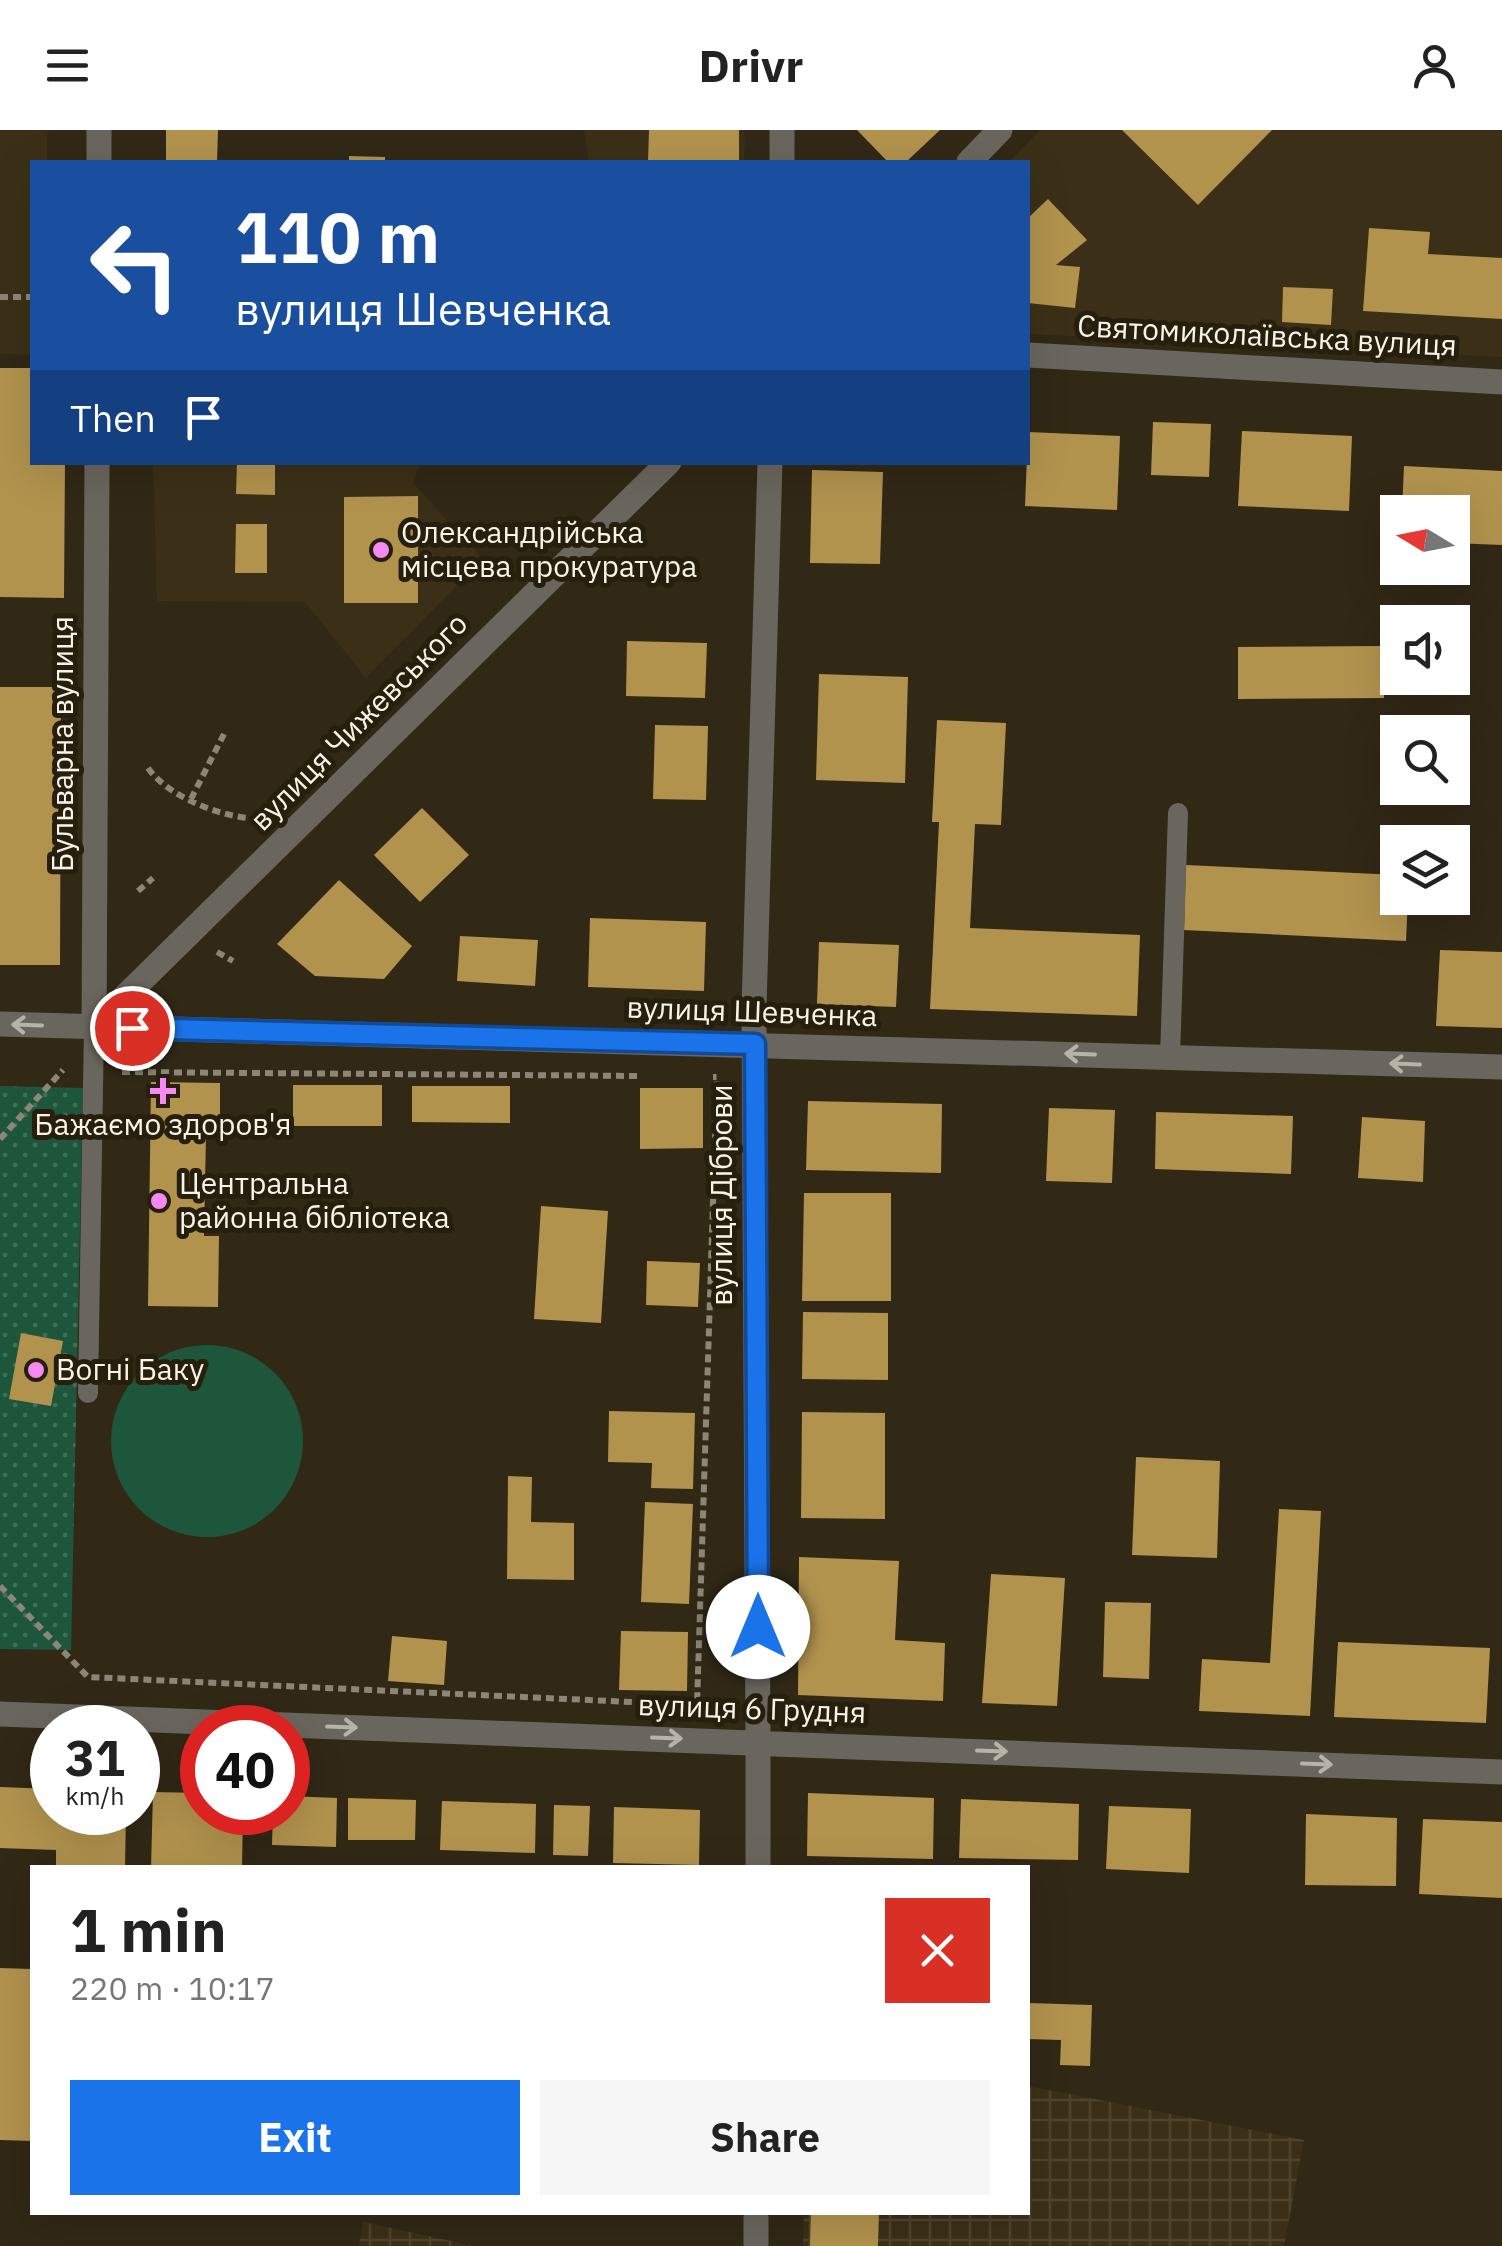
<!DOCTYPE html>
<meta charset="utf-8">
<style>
:root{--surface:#fff;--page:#f6f6f6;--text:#222;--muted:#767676;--accent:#1a73e8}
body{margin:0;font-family:"IBM Plex Sans",sans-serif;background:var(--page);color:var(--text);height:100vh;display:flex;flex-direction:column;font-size:38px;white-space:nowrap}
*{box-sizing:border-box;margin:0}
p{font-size:32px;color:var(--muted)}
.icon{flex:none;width:55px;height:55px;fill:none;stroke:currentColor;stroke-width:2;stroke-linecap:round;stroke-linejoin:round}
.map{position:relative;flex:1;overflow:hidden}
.side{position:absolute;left:30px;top:1735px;width:1000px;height:350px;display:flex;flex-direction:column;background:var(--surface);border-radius:0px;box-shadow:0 10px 40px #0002}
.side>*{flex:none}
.hud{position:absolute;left:30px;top:30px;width:1000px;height:305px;border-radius:0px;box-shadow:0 10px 40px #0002;background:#1a4fa0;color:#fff;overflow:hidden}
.needle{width:65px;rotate:280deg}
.fabs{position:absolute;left:1380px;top:365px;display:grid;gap:20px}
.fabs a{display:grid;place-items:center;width:90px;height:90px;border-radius:0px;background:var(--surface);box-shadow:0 10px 40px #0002;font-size:50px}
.speed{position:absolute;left:30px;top:1575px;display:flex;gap:20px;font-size:50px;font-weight:700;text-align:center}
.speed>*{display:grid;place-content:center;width:130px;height:130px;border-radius:50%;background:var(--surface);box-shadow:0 10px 40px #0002;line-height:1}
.speed small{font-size:25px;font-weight:400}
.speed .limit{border:15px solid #d22;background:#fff;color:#111}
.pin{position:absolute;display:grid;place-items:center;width:85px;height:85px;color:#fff;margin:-42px;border:5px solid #fff;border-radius:50%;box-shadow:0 2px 10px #0007}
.me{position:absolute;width:110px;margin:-55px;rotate:0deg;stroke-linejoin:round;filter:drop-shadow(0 0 8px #0008)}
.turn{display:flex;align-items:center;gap:35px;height:210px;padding:0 40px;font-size:45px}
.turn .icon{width:130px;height:130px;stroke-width:2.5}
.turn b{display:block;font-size:70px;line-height:85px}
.then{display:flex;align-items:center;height:95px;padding:0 40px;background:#0003;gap:20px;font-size:38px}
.round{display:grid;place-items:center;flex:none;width:105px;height:105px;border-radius:0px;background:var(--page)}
.headline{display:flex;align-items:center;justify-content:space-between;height:170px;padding:0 40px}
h1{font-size:60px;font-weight:700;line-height:75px}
.button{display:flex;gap:20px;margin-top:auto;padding:20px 40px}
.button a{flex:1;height:115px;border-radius:0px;background:var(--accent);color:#fff;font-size:40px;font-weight:700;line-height:115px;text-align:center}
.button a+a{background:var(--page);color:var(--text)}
header{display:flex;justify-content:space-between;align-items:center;height:130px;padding:0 40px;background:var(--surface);font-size:45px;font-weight:700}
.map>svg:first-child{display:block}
</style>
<header><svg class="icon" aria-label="menu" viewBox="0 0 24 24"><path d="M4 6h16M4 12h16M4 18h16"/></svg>Drivr<svg class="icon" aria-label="person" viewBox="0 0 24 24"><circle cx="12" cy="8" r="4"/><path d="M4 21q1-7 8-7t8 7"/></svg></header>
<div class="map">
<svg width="1502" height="2116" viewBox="0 0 1502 2116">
<defs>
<pattern id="industrial-grid" width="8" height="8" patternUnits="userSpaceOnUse" patternTransform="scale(2.5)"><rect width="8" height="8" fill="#3b3017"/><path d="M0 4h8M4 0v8" fill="none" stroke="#4e442e"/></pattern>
<pattern id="park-dots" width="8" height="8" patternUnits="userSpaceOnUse" patternTransform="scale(2.5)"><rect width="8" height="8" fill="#1e563c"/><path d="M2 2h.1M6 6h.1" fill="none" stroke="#3f6f58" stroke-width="1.8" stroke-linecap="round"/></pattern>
</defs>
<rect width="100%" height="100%" fill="#312816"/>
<path fill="#3b3017" d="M0 0H47V32H32V225L0 224Z
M584 0H745L744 32H589Z
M1040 0H1502V227L1028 204V32H1009Z
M153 333H420L413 353 483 429 366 548 305 472 157 471Z"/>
<path fill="url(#industrial-grid)" d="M1028 1956 1304 2010 1284 2116H803L804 2083 1028 2082Z
M363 2092 474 2116H359Z"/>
<path fill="url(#park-dots)" d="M0 956 83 958 71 1520 0 1519Z"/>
<path fill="#1e563c" d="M111 1311a96 96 0 1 1 192 0a96 96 0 1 1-192 0Z"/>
<path fill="#b2934e" d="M166 0H218L217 32H166Z
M649 0H739V32H648Z
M857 0H940L906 32H888Z
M1122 0H1272L1198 75Z
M349 26 385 27V32H349Z
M1048 69 1087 110 1056 135 1080 137 1075 178 1028 173V88Z
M1369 98 1430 102 1428 124 1502 128V189L1363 181Z
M1283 157 1333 159 1331 195 1282 192Z
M0 238H32V332H65L64 468 0 467Z
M1153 292 1211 294 1209 347 1151 345Z
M1242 301 1352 306 1349 381 1238 376Z
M1028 302 1120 306 1117 380 1025 376Z
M237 332H275V365L236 364Z
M1404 336 1502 341V415L1452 413V382H1402Z
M812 340 883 342 880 434 810 433Z
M418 366V473H344V367Z
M236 394H267V443H235Z
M627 511 707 513 705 568 626 566Z
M1384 516V568L1238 569V517Z
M819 544 908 547 905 653 816 650Z
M0 557H61L60 835H0Z
M937 590 1006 593 1001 695 975 694 970 798 1140 805 1137 886 930 879 939 692H932Z
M655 595 708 596 706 670 653 669Z
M422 678 469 725 420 772 374 725Z
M1186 735 1398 745V768H1408L1406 811 1184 800Z
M339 750 412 816 384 849 315 846 277 814Z
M590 788 706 792 704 861 588 857Z
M460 806 538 810 535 856 457 851Z
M819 812 899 815 896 877 817 874Z
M1440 820 1502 822V898L1436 896Z
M151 952 220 953V1005H206L204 1106H219L218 1177 148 1176Z
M293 955H382V996H293Z
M412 956H510V993L412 992Z
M640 958H703V1018L640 1019Z
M808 971 942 974 941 1043 806 1040Z
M1049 978 1115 980 1112 1053 1046 1051Z
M1156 982 1293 986 1291 1044 1155 1039Z
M1362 987 1425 991 1423 1052 1358 1048Z
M804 1063H891V1171H802Z
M541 1076 608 1081 601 1193 534 1189Z
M647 1131 700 1133 698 1177 646 1175Z
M803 1182 888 1183V1250L802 1249Z
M21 1203 63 1211 51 1276 9 1269Z
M609 1281 695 1283 693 1359 651 1358 652 1333 608 1332Z
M802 1282 885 1283V1389L801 1388Z
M1136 1327 1220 1331 1217 1428 1132 1425Z
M508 1346 532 1347 531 1392 574 1393V1450L507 1449Z
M645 1372 693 1374 689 1474 641 1472Z
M1279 1379 1321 1381 1310 1586 1199 1581 1202 1529 1270 1533Z
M799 1427 899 1431 895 1510 945 1513 943 1571 798 1565Z
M991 1444 1065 1448 1057 1576 982 1573Z
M1105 1472 1151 1473 1149 1549 1103 1547Z
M621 1501 688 1502 687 1561 619 1560Z
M392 1506 447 1511 444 1555 388 1551Z
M1338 1512 1490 1518 1486 1593 1334 1587Z
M0 1657 52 1659V1682H126L125 1738H56V1720L0 1718Z
M153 1662 202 1663V1682H243L242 1738H151Z
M808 1663 934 1668 933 1729 807 1726Z
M288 1666 337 1668 336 1717 272 1715 273 1682H288Z
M348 1668 416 1670 415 1710H348Z
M961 1669 1079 1674 1078 1730 959 1728Z
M442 1671 536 1674 535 1723 440 1720Z
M554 1675 590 1676 588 1726 553 1725Z
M1109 1676 1191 1679 1189 1743 1106 1739Z
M614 1677 700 1680 699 1735 613 1733Z
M1306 1684 1397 1688 1396 1756 1305 1755Z
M1423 1689 1502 1692V1768L1419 1764Z
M0 1838 32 1839V2011L0 2010Z
M1028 1873 1092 1875 1090 1936 1060 1935 1061 1910 1028 1909Z
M811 2082H879L878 2116H810Z"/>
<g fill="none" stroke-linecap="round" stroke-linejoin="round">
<path stroke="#8d8677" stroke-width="6" stroke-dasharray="8 5" stroke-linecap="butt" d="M0 167H32
M148 638C168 666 216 685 249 688
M191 669 224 604
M138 761 153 748
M217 822 233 831
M122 942 640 946
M0 1009 63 940
M0 1456 88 1547 697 1575 717 947H713"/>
<path stroke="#6a665d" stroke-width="20" d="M1170 927 1178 683
M88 1263 94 897"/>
<path stroke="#6a665d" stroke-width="25" d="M969 32 1000 0
M94 897 669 332"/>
<path stroke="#6a665d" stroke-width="25" d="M99 32V0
M1028 225 1502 252
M94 897 97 332
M758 1738V1612
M756 2116V2082"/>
<path stroke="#6a665d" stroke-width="25" d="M782 32V0
M0 894 1502 937
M0 1584 1502 1642
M758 1612 754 878 770 332"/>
</g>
<defs><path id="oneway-shaft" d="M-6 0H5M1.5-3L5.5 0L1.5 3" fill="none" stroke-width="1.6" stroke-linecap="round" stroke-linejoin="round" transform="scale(2.5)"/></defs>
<g stroke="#b8b3a9">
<use href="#oneway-shaft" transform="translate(27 895) rotate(-178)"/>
<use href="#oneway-shaft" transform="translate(1080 924) rotate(-178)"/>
<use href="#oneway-shaft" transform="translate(1405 934) rotate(-178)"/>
<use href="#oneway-shaft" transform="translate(342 1597) rotate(2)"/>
<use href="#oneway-shaft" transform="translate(667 1608) rotate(2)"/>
<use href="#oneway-shaft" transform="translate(992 1621) rotate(2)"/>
<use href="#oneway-shaft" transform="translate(1317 1634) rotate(2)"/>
</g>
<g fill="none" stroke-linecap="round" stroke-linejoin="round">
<defs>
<path id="route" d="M132 898 755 914 758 1497"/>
</defs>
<use href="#route" stroke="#114b97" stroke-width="25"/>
<use href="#route" stroke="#1a73e8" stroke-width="18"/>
</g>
<g fill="#f389f1" stroke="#271f0d" stroke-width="4">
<circle cx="381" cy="420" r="10"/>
<path d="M158 946h10v10h10v10h-10v10h-10v-10h-10v-10h10z"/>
<circle cx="159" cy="1071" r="10"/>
<circle cx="36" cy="1240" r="10"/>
</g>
<g text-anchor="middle" stroke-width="10" stroke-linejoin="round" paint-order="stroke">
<g font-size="30" fill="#f8f2e7" stroke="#271f0d">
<text transform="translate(1267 206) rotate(3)" y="10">Святомиколаївська вулиця</text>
<text transform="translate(359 592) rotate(-45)" y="10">вулиця Чижевського</text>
<text transform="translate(63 614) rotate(-90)" y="10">Бульварна вулиця</text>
<text transform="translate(752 882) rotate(2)" y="10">вулиця Шевченка</text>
<text transform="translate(722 1065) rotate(-90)" y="10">вулиця Діброви</text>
<text transform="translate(752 1579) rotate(2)" y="10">вулиця 6 Грудня</text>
</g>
<g font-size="30" fill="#f8f2e7" stroke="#271f0d" text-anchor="start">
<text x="401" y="413">Олександрійська<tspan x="401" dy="34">місцева прокуратура</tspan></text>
<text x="163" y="1005" text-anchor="middle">Бажаємо здоров'я</text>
<text x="179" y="1064">Центральна<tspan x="179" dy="34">районна бібліотека</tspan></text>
<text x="56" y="1250">Вогні Баку</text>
</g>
</g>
</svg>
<div class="fabs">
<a><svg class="needle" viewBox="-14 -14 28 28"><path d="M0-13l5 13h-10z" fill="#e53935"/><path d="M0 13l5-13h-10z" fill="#767676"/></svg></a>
<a><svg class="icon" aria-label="sound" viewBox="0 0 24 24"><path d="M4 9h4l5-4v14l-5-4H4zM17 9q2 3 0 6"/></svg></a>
<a><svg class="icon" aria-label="search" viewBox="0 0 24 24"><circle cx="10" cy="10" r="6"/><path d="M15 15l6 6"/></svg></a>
<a><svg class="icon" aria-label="layers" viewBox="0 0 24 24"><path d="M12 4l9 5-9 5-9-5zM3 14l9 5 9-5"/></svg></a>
</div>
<div class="speed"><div>31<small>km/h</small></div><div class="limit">40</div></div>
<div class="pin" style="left:132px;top:898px;background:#d93025"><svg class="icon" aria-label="arrive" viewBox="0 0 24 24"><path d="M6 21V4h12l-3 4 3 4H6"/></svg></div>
<svg class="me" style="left:758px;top:1497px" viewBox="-20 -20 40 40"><circle r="19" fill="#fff"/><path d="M0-13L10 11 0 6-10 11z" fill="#1a73e8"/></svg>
<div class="hud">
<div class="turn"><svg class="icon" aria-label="left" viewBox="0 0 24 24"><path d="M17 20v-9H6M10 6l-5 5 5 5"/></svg><div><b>110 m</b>вулиця Шевченка</div></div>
<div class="then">Then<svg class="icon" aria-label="arrive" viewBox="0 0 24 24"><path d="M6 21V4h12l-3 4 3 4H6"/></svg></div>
</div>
<section class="side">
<div class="headline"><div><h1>1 min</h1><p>220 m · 10:17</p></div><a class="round" style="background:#d93025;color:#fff"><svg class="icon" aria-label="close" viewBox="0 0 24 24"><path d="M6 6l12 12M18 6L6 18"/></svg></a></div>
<div class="button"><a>Exit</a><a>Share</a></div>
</section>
</div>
